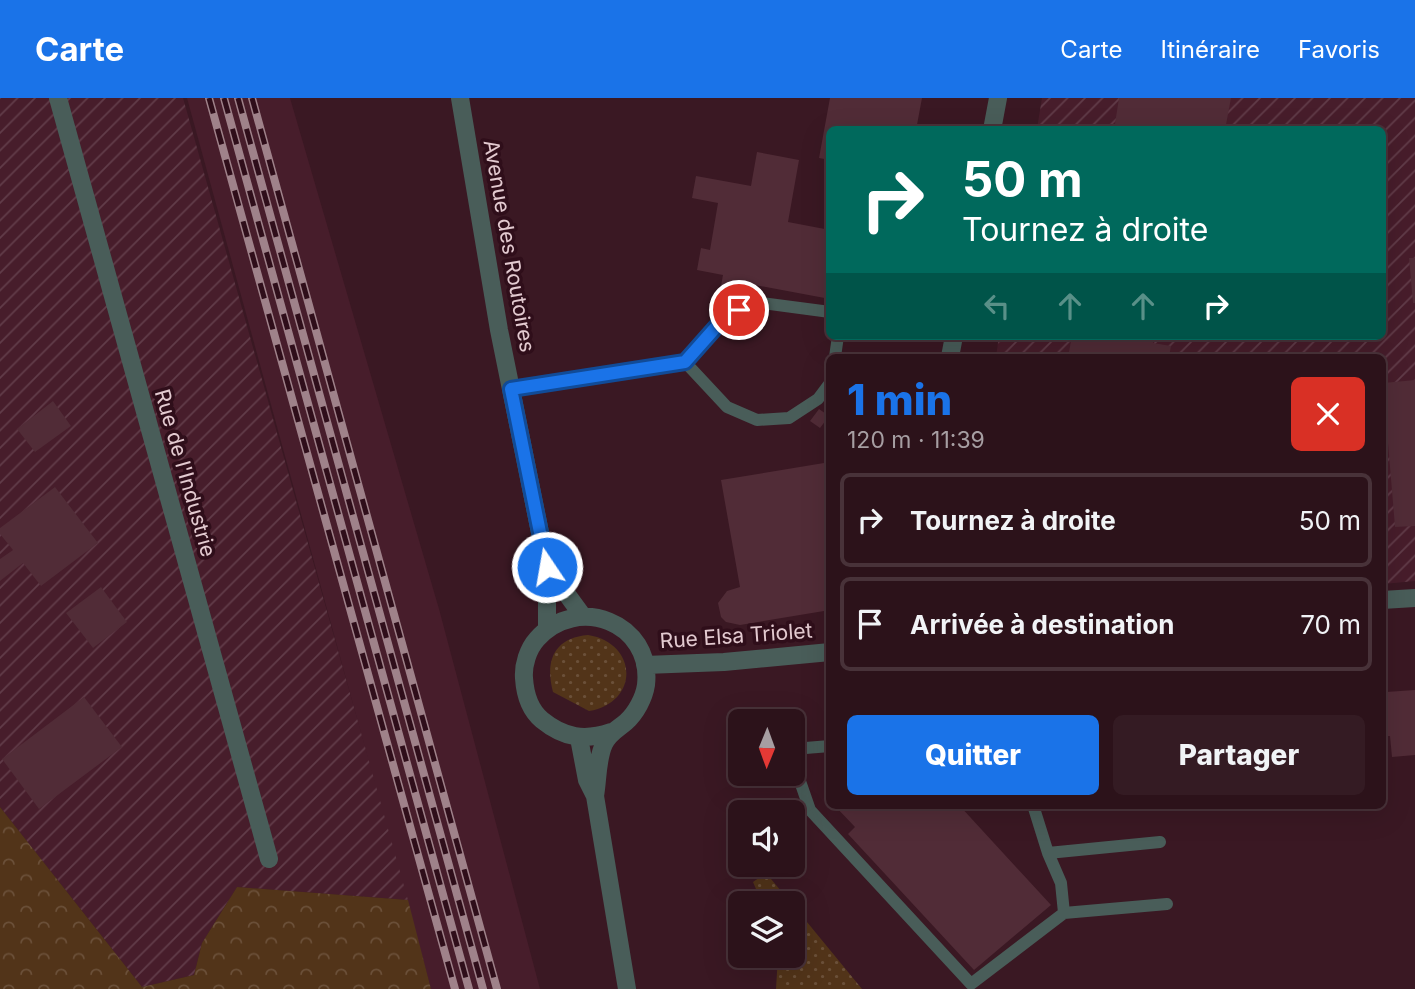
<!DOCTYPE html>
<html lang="fr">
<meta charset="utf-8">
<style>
:root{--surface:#2c121a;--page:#341b23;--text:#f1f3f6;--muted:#a69ea2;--line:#483239;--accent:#1a73e8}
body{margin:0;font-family:Inter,sans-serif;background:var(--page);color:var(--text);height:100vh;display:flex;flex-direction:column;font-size:26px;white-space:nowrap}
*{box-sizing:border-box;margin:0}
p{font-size:23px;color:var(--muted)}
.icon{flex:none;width:38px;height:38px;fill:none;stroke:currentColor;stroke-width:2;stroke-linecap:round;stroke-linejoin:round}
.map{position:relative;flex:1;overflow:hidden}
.sheet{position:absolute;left:826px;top:256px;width:560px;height:455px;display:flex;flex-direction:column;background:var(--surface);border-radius:10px;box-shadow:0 7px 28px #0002,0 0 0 2px var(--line)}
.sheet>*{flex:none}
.top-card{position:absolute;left:826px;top:28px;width:560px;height:214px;border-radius:10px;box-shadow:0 7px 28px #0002,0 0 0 2px var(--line);background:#00695c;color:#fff;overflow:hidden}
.needle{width:46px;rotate:181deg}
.buttons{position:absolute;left:728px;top:611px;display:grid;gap:14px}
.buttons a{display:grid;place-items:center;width:77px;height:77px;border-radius:10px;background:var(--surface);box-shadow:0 7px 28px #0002,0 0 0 2px var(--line);font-size:35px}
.pin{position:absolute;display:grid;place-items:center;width:60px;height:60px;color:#fff;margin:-30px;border:4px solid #fff;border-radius:50%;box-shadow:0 2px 7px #0007}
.me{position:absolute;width:77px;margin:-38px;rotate:348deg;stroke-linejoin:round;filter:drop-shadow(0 0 5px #0008)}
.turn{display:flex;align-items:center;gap:24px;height:147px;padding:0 21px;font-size:32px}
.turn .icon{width:91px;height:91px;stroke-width:2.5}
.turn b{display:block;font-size:49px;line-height:60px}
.lanes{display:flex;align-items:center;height:66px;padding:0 21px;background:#0003;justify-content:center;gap:35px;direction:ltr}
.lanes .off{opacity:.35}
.round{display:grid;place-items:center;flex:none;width:74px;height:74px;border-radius:10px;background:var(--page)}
.summary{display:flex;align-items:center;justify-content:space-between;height:119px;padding:0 21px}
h1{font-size:42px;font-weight:800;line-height:52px;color:var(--accent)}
.primary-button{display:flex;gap:14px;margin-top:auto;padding:14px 21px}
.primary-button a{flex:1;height:80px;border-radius:10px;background:var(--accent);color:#fff;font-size:28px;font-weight:800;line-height:80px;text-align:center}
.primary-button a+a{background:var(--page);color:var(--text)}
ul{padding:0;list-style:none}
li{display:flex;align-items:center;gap:21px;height:94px;margin:0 14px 10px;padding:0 7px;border:4px solid var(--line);border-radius:10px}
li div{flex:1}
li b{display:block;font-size:26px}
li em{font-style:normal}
header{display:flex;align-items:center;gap:42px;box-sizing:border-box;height:98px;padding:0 35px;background:var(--accent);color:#fff}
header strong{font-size:33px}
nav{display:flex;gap:38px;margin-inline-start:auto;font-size:24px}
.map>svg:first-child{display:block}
</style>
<header>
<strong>Carte</strong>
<nav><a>Carte</a><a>Itinéraire</a><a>Favoris</a></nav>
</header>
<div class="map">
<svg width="1415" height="891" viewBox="0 0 1415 891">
<defs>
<pattern id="industrial-furrows" width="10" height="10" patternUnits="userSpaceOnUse" patternTransform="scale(1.75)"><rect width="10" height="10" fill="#471d2b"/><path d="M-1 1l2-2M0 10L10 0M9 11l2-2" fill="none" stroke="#613c49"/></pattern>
<pattern id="green-dots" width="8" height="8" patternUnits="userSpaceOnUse" patternTransform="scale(1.75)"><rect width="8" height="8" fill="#523419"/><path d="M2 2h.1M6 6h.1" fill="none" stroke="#6b5039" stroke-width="1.8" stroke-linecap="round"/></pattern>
<pattern id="forest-crowns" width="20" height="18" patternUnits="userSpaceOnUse" patternTransform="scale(1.75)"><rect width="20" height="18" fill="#523419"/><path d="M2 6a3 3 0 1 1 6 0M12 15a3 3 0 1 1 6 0" fill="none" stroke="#6b5039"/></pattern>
</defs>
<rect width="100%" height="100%" fill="#3a1823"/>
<path fill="#471d2b" d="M187 0H290L439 511 540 891H431Z"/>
<path fill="url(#industrial-furrows)" d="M0 0H183L408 802 237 789 202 845 194 877 142 889 0 709Z
M1042 0H1415V483L1383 486 1382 259H996L999 238H1382V32L1037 31Z"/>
<path fill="url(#green-dots)" d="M588 537C638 545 640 604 589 613L553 594C545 564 553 540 588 537Z
M766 775 791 805H762L753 784Z
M793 807 862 891H776L778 858H793Z"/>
<path fill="url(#forest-crowns)" d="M0 709 142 889 194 877 202 845 237 789 408 802 431 891H0Z"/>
<path fill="#512c37" d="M830 0H922L916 32H830V62L819 60Z
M1119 0H1231L1225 32H1114Z
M757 54 799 62 788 124 830 132V201L739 184 732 195 719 199 723 177 697 172 701 150 710 152 718 105 692 100 696 78 751 88Z
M1409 160H1415V205H1413Z
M1072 238H1137L1154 241 1153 245 1171 248 1169 259H1068Z
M1415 282V428L1395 429 1383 285Z
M53 303 71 328 35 354 17 331Z
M819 311 829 318 820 330 810 323Z
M830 364V512L740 527 726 524 721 519 718 505 727 493 740 489 721 382Z
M55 389 98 445 41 488 23 465 0 483V461L13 452 0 436V430Z
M101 489 127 524 93 550 66 515Z
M1415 592V657L1392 659 1390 638H1382V605H1387L1386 594Z
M84 599 122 649 39 711 2 661Z
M834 707H959L1051 807 974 872 848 736 855 729Z"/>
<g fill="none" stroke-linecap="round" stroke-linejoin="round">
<path stroke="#495d59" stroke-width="12" d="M835 259 838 238
M685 264 727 309 757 322 789 320 818 301 830 285
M511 291 685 264 724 220 754 204 830 214
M793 651 830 648
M793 663 810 712 971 886 1064 815 1061 785 1048 755 1033 707
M1048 755 1160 744
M1064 815 1167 806"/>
<path stroke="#495d59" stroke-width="18" d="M58 0 269 761
M992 32 998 0
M950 259 954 238"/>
<path stroke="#495d59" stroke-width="18" d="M460 0 499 232 547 469V530
M547 469 582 517
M1382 502 1415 500
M645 567 724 564 830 554
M579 640 587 682 595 698 627 891
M595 698C598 681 597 661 604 646 609 635 618 631 626 624 636 615 644 600 646 587 653 524 577 496 537 541 528 551 523 567 524 580 525 596 530 612 542 622 564 640 585 643 611 634"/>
<defs>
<path id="rail" d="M209 0 455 891
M224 0 469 891
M238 0 483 891
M252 0 497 891"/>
</defs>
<use href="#rail" stroke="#9f828a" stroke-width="8"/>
<use href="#rail" stroke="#2f0e1a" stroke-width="5" stroke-dasharray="16" stroke-linecap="butt"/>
</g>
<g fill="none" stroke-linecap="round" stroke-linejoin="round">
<defs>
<path id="route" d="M547 469 511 291 685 264 724 220 739 212"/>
</defs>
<use href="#route" stroke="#114b97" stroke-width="18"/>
<use href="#route" stroke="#1a73e8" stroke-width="12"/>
</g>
<g text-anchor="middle" stroke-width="7" stroke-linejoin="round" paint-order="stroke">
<g font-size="21" fill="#e3cad0" stroke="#2f0e1a">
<text transform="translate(509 148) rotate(80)" y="7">Avenue des Routoires</text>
<text transform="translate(185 375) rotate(74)" y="7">Rue de l'Industrie</text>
<text transform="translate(736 538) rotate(-4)" y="7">Rue Elsa Triolet</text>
</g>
</g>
</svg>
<div class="buttons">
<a><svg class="needle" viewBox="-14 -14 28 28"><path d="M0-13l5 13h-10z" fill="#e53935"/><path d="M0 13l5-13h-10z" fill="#a69ea2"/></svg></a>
<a><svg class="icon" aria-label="sound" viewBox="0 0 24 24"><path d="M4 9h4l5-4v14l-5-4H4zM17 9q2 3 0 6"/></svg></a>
<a><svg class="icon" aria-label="layers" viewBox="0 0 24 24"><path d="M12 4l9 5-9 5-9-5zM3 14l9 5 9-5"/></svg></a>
</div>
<div class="pin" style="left:739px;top:212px;background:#d93025"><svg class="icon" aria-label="arrive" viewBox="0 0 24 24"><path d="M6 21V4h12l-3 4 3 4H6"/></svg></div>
<svg class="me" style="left:547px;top:469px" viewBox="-20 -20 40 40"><circle r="17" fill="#1a73e8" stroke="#fff" stroke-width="3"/><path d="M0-11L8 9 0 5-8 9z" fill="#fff"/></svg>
<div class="top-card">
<div class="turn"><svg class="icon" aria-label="right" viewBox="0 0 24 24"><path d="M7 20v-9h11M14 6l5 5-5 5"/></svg><div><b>50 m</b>Tournez à droite</div></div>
<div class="lanes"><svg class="icon off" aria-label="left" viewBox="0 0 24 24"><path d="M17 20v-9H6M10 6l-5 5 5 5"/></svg><svg class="icon off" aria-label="ahead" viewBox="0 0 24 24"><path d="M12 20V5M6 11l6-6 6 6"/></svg><svg class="icon off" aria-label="ahead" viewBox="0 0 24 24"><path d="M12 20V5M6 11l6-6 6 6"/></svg><svg class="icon" aria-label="right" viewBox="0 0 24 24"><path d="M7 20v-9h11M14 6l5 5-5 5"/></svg></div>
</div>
<section class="sheet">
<div class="summary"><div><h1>1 min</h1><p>120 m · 11:39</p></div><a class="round" style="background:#d93025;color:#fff"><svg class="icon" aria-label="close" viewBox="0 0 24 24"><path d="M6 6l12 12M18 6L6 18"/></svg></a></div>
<ul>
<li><svg class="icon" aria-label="right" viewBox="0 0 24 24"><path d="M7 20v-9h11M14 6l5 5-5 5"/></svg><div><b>Tournez à droite</b></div><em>50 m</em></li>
<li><svg class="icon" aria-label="arrive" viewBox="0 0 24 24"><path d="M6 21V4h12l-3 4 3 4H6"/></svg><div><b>Arrivée à destination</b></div><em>70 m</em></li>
</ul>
<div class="primary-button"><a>Quitter</a><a>Partager</a></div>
</section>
</div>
